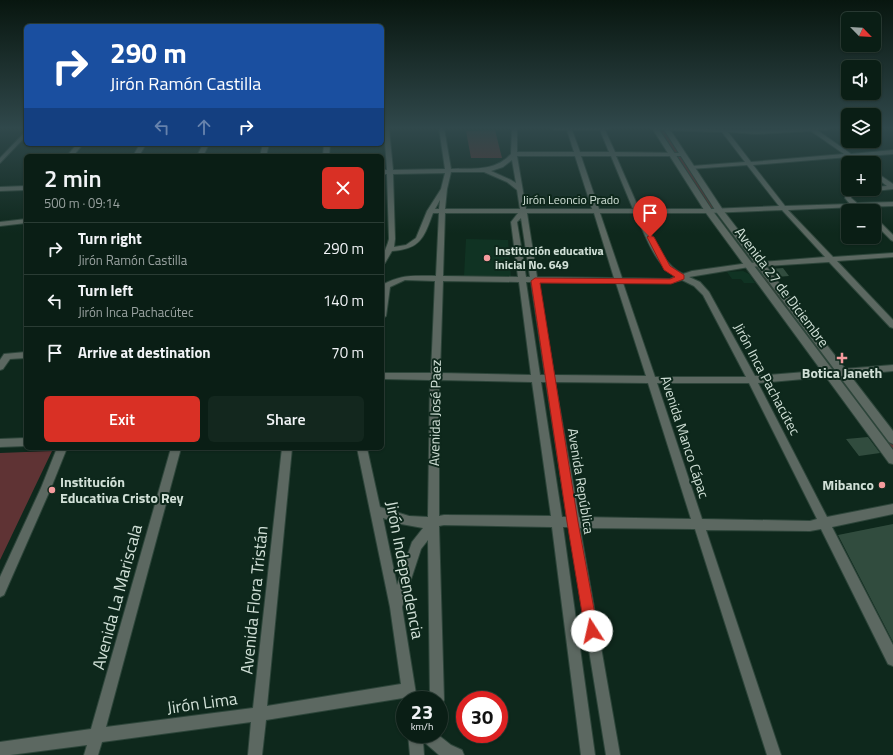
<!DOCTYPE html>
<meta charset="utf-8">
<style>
:root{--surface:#0a1e15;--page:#13271e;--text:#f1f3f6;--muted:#99a2a0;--line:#2a3c34;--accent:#d93025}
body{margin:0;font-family:"Titillium Web",sans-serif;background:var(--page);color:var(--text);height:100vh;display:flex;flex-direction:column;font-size:15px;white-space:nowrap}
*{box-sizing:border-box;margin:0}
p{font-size:13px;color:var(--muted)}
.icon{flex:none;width:22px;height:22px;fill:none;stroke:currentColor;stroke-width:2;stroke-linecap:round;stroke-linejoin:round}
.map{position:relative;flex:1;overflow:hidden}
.drawer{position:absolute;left:24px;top:154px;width:360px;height:296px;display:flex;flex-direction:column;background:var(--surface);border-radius:6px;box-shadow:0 1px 3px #0004,0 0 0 1px var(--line)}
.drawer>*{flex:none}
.guide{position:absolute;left:24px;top:24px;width:360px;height:122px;border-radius:6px;box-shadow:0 1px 3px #0004,0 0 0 1px var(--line);background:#1a4fa0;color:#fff;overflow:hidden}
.needle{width:26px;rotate:115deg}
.fabs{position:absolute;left:841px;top:12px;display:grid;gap:8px}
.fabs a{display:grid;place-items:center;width:40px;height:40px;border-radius:6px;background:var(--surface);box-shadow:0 1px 3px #0004,0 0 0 1px var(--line);font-size:20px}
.speed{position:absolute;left:396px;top:691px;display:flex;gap:8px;font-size:20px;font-weight:700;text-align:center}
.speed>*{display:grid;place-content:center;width:52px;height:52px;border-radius:50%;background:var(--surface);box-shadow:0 1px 3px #0004,0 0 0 1px var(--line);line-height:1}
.speed small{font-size:10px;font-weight:400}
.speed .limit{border:6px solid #d22;background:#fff;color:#111}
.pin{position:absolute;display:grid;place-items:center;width:34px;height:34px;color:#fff;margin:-41px -17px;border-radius:50% 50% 50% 0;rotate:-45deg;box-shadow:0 0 4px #0007}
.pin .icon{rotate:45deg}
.me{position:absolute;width:44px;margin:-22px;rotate:350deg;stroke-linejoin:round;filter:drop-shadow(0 0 3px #0008)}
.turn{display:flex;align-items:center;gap:14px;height:84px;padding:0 20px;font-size:18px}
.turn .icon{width:52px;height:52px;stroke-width:2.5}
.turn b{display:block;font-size:28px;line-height:34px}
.lanes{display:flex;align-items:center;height:38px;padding:0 20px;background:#0003;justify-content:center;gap:20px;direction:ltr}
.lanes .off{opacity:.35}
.round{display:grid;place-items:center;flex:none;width:42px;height:42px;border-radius:6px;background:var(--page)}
.summary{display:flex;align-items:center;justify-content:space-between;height:68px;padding:0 20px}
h1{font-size:24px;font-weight:600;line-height:30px}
.action{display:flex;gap:8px;margin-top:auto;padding:8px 20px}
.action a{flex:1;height:46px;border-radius:6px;background:var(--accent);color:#fff;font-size:16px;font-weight:600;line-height:46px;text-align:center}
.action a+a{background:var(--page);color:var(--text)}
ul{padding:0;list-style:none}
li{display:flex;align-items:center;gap:12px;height:52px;padding:0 20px;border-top:1px solid var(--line)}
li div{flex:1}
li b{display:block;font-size:15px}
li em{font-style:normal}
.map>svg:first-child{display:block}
</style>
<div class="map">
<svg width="893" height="755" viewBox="0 0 893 755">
<rect width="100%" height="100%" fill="#0e281c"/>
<path fill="#103323" d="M466 239 508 240 511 277 464 276Z
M743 271 749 274 755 283H744L741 279H732L727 272Z"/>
<path fill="#5f3334" d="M657 128 665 129 718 210H709Z
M495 130 502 158H471L466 131Z
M752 267H760L837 369 830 370Z
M834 375H841L893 442V455Z
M52 451 0 560V453Z"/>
<path fill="#314c3e" d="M783 268 789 276 777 277 770 269Z
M868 437 880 453 859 456 846 439Z
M893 524V642L838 535Z"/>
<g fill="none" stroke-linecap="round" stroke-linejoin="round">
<defs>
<path id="minor" d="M384 128H389L393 170 445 169 439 128H444L451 169C473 168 495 172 511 154L512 128H517V152H574L567 130H554L552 128H609V129L605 130 615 152 685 153V155L683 156H616L639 209H709L779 206 747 165 690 169 689 168 692 166 745 162 722 132 661 130 659 128 756 130 830 128 828 130H817L851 154 893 150V154L855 157 863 163H856L848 157 753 165 785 206 850 204 845 198 847 192 858 189H874V187L887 186 874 176V171L893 184V189L857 193 852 194 851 198 857 203 893 202V206L860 207 857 209 854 207 788 210 833 257 893 253V257L837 261 893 320V328L890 327 829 262 749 267 689 277 700 282 709 292 755 376 893 365V371L758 383 827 517 893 504V514L832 527 893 645V666L888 664 821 529 810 531 706 530 781 755H767L695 529 580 528 620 755H606L569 527H563L595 755H581L552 527 444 525 439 526 444 700 442 705 439 706V700H430L428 540 421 549 402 607 417 700H405V705L403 698 266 720 262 755H248L251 722 102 742 98 755H84L87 745 10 755H0V742L91 729 171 448H181L106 727 253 708 282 448H292L267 706 401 684 390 607 357 448H367L380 507 409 516 428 517 430 380 382 379V373H431L435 281 405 280 390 287 386 316 382 319V285C403 274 413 276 436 276L439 213H433C424 237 421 249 392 251L385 263H382C382 254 387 248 389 239L387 174H382V170H387ZM572 130H600L609 152H580ZM811 131 844 154 751 162 728 132 756 134ZM517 156H575L592 209H526ZM581 156H611L633 209H599ZM512 160 516 183 511 180 491 171 503 167ZM451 172H484L507 182 517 190 520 209H445L447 189ZM445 173 441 189 427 211 416 238 406 245 394 247 395 239 393 174ZM440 200 439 209H435ZM782 210 825 257 749 263 692 271 683 274C660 263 652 234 641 213H709ZM445 213H518L511 222 518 277 443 276ZM527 213H594L614 278 537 277ZM600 213H635C645 234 655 266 676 276L670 279 622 278ZM521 218 530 277H526L517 222ZM682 280 694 286 703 295 746 377H655L623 283H671ZM443 281 519 282 531 375 440 373ZM526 282H531L545 375H540ZM538 282 616 283 646 376 554 375ZM439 380 532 382 551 516 444 515 439 516ZM541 382H546L567 517H562ZM555 382 648 383 691 519 579 517ZM657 383H749L817 519 810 521 702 519ZM383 518 401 524 423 528 412 542 397 585Z
M26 131V136L0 163V158Z
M77 144H83L73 156H67Z
M140 144H146L139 156H133Z
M203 144H209L203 156H197Z
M263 144H269L266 156H260Z
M324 144H330L329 156H323Z
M26 186V190L0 191V187Z
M874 217 876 218 893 235V241L891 240 874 223Z
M26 219V223L0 226V222Z
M26 352V358L10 359 3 369 0 370V360L4 354Z
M26 438V446L0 447V439Z
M57 448H67L51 488 4 595 0 597V577L41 488Z
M408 734H437L451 745 462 750 464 755H439L423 741 424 755H410Z"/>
<path id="tertiary" d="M652 128H658L712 210 893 450V464L889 463 706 213Z
M663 128H669L723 210 893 431V444L889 442 717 213Z"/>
</defs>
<use href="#minor" stroke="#2d453a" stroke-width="2"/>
<use href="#tertiary" stroke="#2d453a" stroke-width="2"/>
<use href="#minor" fill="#5c6861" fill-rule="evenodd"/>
<use href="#tertiary" fill="#5c6861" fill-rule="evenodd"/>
</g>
<linearGradient id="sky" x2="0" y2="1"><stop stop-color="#08160f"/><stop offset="0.55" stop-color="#30484b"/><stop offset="1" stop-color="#30484b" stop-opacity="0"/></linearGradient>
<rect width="893" height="233" fill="url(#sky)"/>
<path fill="#d93025" stroke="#8d1f18" d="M650 235 654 237 670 266 684 275V279L671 284 540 283 578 522 598 631 596 635 592 637 587 635 585 631 567 522 531 281 535 278 670 279 675 277 664 270 647 237Z"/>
<g fill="#f59b9d" stroke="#0e281c" stroke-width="1.5">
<circle cx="487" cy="258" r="4"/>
<path d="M840 352h4v4h4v4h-4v4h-4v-4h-4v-4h4z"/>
<circle cx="882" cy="485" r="4"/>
<circle cx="52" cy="490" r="4"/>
</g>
<g text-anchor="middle" stroke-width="4" stroke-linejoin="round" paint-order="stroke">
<g font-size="12" fill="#d1e0d7" stroke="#0e281c">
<text x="571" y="204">Jirón Leoncio Prado</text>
</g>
<g font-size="12" font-weight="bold" fill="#d1e0d7" stroke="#0e281c" text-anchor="start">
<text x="495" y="255">Institución educativa<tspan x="495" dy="14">inicial No. 649</tspan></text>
</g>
<g font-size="14" fill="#d1e0d7" stroke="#0e281c">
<text transform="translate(782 287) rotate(53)" y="5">Avenida 27 de Diciembre</text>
<text transform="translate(767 379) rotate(62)" y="5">Jirón Inca Pachacútec</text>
<text transform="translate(435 413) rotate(-89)" y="5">Avenida José Paez</text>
<text transform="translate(685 437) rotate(72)" y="5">Avenida Manco Cápac</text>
<text transform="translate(581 481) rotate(81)" y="5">Avenida República</text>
</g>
<g font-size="14" font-weight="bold" fill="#d1e0d7" stroke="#0e281c">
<text x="842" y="378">Botica Janeth</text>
<text x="60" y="487" text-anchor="start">Institución<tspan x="60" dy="16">Educativa Cristo Rey</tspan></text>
<text x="874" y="490" text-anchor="end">Mibanco</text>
</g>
<g font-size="17" fill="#d1e0d7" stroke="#0e281c">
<text transform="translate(405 570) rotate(79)" y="6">Jirón Independencia</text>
<text transform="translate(117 597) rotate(-75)" y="6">Avenida La Mariscala</text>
<text transform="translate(254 600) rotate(-84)" y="6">Avenida Flora Tristán</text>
<text transform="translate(202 703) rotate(-8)" y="6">Jirón Lima</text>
</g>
</g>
</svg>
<div class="fabs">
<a><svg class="needle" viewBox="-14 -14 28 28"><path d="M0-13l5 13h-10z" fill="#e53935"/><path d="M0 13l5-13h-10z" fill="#99a2a0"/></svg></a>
<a><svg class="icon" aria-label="sound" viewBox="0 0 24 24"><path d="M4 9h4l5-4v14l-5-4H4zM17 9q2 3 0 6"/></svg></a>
<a><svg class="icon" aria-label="layers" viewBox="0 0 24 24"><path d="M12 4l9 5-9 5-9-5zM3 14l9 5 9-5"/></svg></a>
<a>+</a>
<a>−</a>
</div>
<div class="speed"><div>23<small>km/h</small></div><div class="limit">30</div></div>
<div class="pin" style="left:650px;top:237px;background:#d93025"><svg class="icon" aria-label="arrive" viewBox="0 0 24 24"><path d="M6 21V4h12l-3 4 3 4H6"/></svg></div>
<svg class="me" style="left:592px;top:631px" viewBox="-20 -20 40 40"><circle r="19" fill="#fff"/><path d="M0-13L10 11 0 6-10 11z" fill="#d93025"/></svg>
<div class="guide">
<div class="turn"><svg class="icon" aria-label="right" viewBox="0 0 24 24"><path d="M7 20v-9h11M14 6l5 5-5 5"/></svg><div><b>290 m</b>Jirón Ramón Castilla</div></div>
<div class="lanes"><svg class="icon off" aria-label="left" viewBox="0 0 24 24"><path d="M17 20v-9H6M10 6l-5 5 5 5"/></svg><svg class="icon off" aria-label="ahead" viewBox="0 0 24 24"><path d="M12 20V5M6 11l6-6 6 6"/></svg><svg class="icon" aria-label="right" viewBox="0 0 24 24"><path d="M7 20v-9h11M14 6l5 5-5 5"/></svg></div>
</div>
<section class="drawer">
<div class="summary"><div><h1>2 min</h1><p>500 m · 09:14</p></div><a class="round" style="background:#d93025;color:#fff"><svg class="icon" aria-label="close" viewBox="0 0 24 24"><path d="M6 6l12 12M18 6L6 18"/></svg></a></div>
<ul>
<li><svg class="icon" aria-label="right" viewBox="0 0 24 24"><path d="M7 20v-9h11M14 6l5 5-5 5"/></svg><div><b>Turn right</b><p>Jirón Ramón Castilla</p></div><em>290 m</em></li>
<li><svg class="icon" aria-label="left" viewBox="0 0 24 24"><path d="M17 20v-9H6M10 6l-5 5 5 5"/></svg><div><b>Turn left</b><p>Jirón Inca Pachacútec</p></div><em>140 m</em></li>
<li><svg class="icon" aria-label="arrive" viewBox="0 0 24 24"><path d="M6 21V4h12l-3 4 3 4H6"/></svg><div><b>Arrive at destination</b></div><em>70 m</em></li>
</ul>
<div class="action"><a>Exit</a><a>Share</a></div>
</section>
</div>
